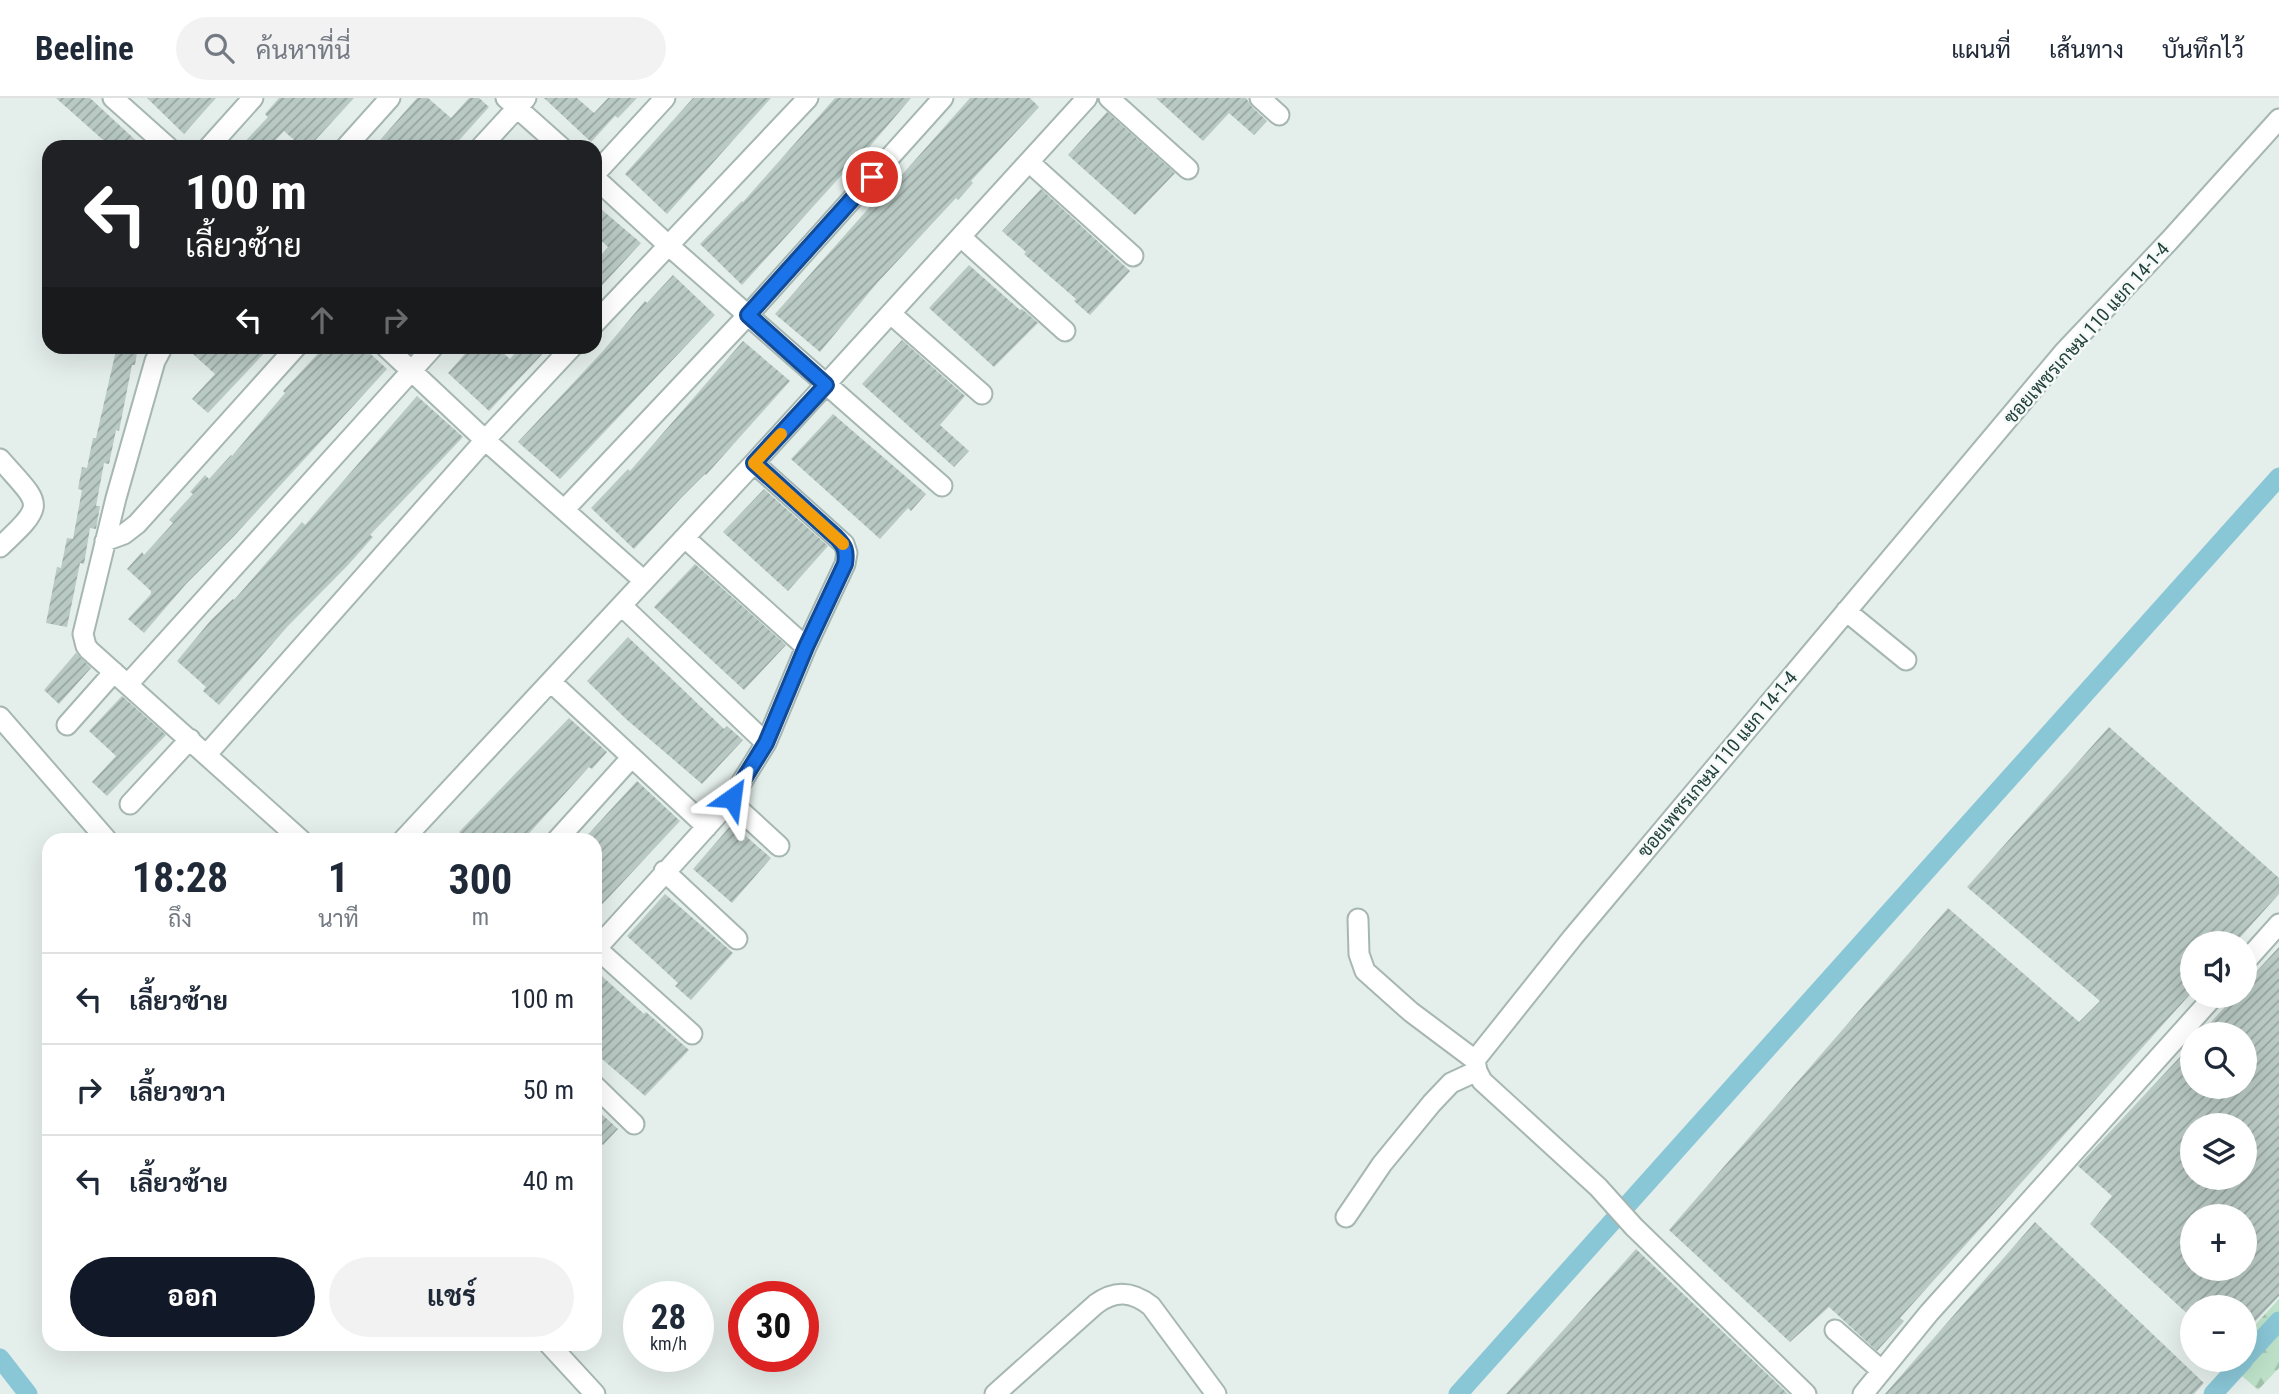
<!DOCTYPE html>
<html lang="th">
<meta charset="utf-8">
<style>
:root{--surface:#fff;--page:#f2f2f3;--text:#1f2937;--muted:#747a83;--line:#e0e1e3;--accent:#111827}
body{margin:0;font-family:"Roboto Condensed",Sarabun,sans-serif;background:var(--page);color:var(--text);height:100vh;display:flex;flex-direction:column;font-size:26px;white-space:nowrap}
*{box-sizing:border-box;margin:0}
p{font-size:23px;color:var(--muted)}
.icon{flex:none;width:38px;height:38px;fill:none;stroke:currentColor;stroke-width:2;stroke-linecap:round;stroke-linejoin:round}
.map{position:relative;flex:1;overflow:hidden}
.side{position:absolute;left:42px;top:735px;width:560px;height:518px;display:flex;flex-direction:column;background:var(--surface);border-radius:21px;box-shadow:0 7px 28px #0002}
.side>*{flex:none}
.top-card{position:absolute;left:42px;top:42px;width:560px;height:214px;border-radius:21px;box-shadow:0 7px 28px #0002;background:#202124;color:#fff;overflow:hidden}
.fabs{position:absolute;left:2180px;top:833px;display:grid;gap:14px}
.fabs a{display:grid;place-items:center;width:77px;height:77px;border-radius:50%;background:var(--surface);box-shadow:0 7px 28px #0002;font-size:35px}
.speed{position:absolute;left:623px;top:1183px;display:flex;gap:14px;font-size:35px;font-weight:700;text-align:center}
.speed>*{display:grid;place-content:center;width:91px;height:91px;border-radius:50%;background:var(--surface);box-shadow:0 7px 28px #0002;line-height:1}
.speed small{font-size:18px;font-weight:400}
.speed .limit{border:10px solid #d22;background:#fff;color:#111}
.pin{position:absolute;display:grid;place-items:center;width:60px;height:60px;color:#fff;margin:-30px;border:4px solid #fff;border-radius:50%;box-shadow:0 2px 7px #0007}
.me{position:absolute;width:77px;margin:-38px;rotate:31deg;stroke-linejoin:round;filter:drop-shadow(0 0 5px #0008)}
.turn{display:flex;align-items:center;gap:24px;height:147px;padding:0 28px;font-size:32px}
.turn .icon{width:91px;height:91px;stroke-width:2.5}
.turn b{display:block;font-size:49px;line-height:60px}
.lanes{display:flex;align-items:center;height:66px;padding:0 28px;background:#0003;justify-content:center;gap:35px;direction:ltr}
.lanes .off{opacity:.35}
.eta{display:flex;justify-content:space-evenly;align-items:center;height:119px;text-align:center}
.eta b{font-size:42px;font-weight:700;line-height:49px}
.primary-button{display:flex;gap:14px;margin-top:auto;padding:14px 28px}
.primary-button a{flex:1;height:80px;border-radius:42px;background:var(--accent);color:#fff;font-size:28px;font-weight:700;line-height:80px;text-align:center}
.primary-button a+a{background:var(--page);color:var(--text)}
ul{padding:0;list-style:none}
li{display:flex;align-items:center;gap:21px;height:91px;padding:0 28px;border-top:2px solid var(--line)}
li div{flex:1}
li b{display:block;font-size:26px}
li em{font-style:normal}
header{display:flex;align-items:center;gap:42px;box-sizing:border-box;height:98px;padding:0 35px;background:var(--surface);border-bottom:2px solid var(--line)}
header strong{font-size:33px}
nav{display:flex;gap:38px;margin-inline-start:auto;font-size:24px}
.search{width:490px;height:63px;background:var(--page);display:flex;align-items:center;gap:18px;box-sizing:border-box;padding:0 24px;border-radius:38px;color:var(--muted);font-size:26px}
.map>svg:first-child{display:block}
</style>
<header>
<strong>Beeline</strong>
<div class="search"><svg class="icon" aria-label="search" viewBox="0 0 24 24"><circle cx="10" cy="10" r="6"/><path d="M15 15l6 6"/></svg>ค้นหาที่นี่</div>
<nav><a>แผนที่</a><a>เส้นทาง</a><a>บันทึกไว้</a></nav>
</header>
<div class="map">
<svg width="2279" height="1296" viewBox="0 0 2279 1296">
<defs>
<pattern id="forest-firs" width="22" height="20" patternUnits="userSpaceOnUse" patternTransform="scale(1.75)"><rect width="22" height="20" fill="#bce0c8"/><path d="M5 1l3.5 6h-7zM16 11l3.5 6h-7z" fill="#a1c1ad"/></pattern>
<pattern id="building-hatch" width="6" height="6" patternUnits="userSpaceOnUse" patternTransform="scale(1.75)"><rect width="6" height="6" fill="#b9c9c4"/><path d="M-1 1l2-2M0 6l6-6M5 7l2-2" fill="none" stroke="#96a5a0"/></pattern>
</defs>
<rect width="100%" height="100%" fill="#e4eeea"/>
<path fill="url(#forest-firs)" d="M2279 1201V1270L2258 1292 2224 1262H2245V1238Z"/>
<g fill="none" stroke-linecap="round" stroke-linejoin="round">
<path stroke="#89c6d6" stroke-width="19" d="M0 1260 28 1296
M2245 1260 2279 1223
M1458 1296 2279 379
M2213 1296 2244 1262"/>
</g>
<path fill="url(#building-hatch)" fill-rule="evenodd" d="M56 0H90L143 49H111Z
M147 0H216L184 36Z
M279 0H354L309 49H302L284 33 269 49H240L268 19 265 16Z
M417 0H428L451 20 469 0H479L489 9 453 49H374Z
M544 0H577L594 15 608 0H637L618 20 615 18 591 44Z
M693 0H771L667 116 625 76Z
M835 0H911L860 60 858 59 742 187 700 146 742 103 743 104Z
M970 0H1030L1039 9 971 83 973 85 958 102 956 100 877 185 820 254 775 216 883 94 885 96Z
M1156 0H1246L1252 9 1267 23 1254 37 1229 15 1203 43Z
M1107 14 1175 75 1135 117 1068 57Z
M1041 91 1130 173 1090 217 1074 203 1076 201 1024 156 1026 154 1002 133Z
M595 106 641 145 595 195V164L608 149 595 137Z
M969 167 1020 212 1022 211 1038 225 994 269 929 210Z
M673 177 715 217 560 381 518 344 603 253 645 203 647 205Z
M902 242 965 298 940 327 969 353 954 369 862 286Z
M743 243 790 283 706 377 705 376 681 400 634 451 591 410 628 371 630 373Z
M117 248H138L135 267H132L119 333 116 332 109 366 104 365 96 408H100L96 431 90 430 84 466 80 465 67 529 46 525 57 469 61 470 67 440 73 441 82 392 78 391 82 369 87 370 93 340H96Z
M184 248H271L208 315 192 301 215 276Z
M325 248H362L387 271 234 438 186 486 144 535 128 521 151 496V493L127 471 142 454 144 457 173 425 169 422 193 396 190 394 205 377 209 381 231 357 232 358 285 295 283 293Z
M472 248H495L510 261 521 248H550L489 313 448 275Z
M417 298 463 339 370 437 373 439 348 467 287 529 219 607 203 593 206 589 177 563 211 522 233 501 234 502 302 424 305 427Z
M833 316 926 396 911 413 908 410 880 441 791 361Z
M764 391 828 448 788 493 723 434Z
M695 466 786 547 744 592 654 509Z
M628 539 724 631 727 628 743 642 702 686 626 621 587 583Z
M76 555 91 570 59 606 44 592Z
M122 598 166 637 107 698 92 684 116 658 89 633Z
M569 620 607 654 592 671 589 669 523 742H468L459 734Z
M2109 629 2279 780V796L2235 845H2193V893L1900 1220 1904 1223 1877 1253 1829 1209 1790 1244 1669 1132 1948 810 2079 924 2100 903 1967 789Z
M637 683 680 723 595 814V742H583Z
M732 726 771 760 732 805 693 771Z
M665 796 733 855 691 902 675 888 678 885 627 838Z
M2279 849V1198L2245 1234V1209H2193V1221L2090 1126 2112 1098 2078 1068 2193 945V989H2245V936H2200L2235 898H2245V886ZM2193 1027H2245V1080H2193ZM2193 1118H2245V1171H2193Z
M595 872 644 916 646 914 689 952 645 998 595 955Z
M595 1010 618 1031 603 1047 595 1040Z
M2035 1124 2204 1285 2194 1296H1885Z
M1636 1151 1788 1296H1506Z"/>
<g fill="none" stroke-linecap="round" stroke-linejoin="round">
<defs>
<path id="minor" d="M113 0 168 49
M506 0 561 49
M1109 0 1188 71
M1260 0 1279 17
M209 49 253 0
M346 49 390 0
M481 49 526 0
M1029 64 1133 158
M595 76 665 0
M595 80 668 147 942 388
M961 139 1065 233
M891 216 982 296
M595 225 808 0
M163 248 155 263 116 400 83 536 86 548 89 552 301 742
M385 248 485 342 643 482
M0 361C41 408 48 404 0 449
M564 412 748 217 943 0
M685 440 806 549
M105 443 124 436 137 426 297 248
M622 508 766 645
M1846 513 1906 562
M551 584 707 729
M128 586 434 248
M0 619 107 742
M67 627 114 574
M207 656 485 342 573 248
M730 703 779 748
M130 706 190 641
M403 742 754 365 1087 0
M557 742 632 659
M664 773 737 841
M1358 821 1359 856 1365 873 1411 914 1475 962
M596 850 692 936
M595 852 730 703 766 645 806 549 845 466 847 455 844 446 754 365
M2245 864 2279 826
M595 988 634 1026
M1346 1119 1382 1066 1432 1005 1451 985 1477 973
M1835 1232 1882 1273
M549 1246 595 1296
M995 1296 1096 1206C1115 1192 1132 1193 1151 1208L1216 1296
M1806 1296 1634 1129 1598 1089 1482 983 1477 973 1475 962 1573 839 2064 254 2169 143 2279 21
M1863 1296 1929 1215 2214 898"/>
</defs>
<use href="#minor" stroke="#a6b7b2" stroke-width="23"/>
<use href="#minor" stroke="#fff" stroke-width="19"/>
</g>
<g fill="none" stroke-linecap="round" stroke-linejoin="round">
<defs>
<path id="route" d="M732 700 766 645 806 549 845 466C847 453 845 448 836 439L754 365 826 287 748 217 872 79"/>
</defs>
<use href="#route" stroke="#114b97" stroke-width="18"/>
<use href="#route" stroke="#1a73e8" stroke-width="12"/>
<path stroke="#f59e0b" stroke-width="12" d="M781 336 754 365 843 446"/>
</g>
<g text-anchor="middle" stroke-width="5" stroke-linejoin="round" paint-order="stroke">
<g font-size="19" fill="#22413b" stroke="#f5faf8">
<text transform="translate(2086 235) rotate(-48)" y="7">ซอยเพชรเกษม 110 แยก 14-1-4</text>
<text transform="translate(1717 666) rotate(-50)" y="7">ซอยเพชรเกษม 110 แยก 14-1-4</text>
</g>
</g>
</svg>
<div class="fabs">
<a><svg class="icon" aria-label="sound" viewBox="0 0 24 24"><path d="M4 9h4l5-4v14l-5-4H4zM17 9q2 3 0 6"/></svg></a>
<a><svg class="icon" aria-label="search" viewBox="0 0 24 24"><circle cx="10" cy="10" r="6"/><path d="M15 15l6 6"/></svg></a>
<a><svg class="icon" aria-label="layers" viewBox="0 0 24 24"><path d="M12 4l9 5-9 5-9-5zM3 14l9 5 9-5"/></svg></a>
<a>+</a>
<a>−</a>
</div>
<div class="speed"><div>28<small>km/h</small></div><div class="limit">30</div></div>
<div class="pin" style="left:872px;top:79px;background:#d93025"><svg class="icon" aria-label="arrive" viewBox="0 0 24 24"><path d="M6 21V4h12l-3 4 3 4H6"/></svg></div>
<svg class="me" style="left:732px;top:700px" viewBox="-20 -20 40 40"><path d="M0-17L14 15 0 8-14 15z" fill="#1a73e8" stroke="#fff" stroke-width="4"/></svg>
<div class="top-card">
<div class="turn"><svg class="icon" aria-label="left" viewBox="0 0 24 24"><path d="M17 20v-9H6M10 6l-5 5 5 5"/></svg><div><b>100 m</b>เลี้ยวซ้าย</div></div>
<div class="lanes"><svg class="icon" aria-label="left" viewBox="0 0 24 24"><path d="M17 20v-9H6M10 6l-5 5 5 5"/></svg><svg class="icon off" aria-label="ahead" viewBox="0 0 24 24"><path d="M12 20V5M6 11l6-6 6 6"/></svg><svg class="icon off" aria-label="right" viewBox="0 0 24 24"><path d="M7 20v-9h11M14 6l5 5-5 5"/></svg></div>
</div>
<section class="side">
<div class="eta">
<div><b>18:28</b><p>ถึง</p></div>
<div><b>1</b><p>นาที</p></div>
<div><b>300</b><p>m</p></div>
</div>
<ul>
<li><svg class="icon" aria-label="left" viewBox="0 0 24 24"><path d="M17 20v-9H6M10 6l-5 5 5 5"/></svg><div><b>เลี้ยวซ้าย</b></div><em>100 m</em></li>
<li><svg class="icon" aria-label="right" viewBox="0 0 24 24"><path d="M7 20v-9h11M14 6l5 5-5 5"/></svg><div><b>เลี้ยวขวา</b></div><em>50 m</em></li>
<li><svg class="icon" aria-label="left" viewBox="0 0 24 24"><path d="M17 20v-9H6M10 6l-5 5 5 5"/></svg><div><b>เลี้ยวซ้าย</b></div><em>40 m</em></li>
</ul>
<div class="primary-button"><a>ออก</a><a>แชร์</a></div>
</section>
</div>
